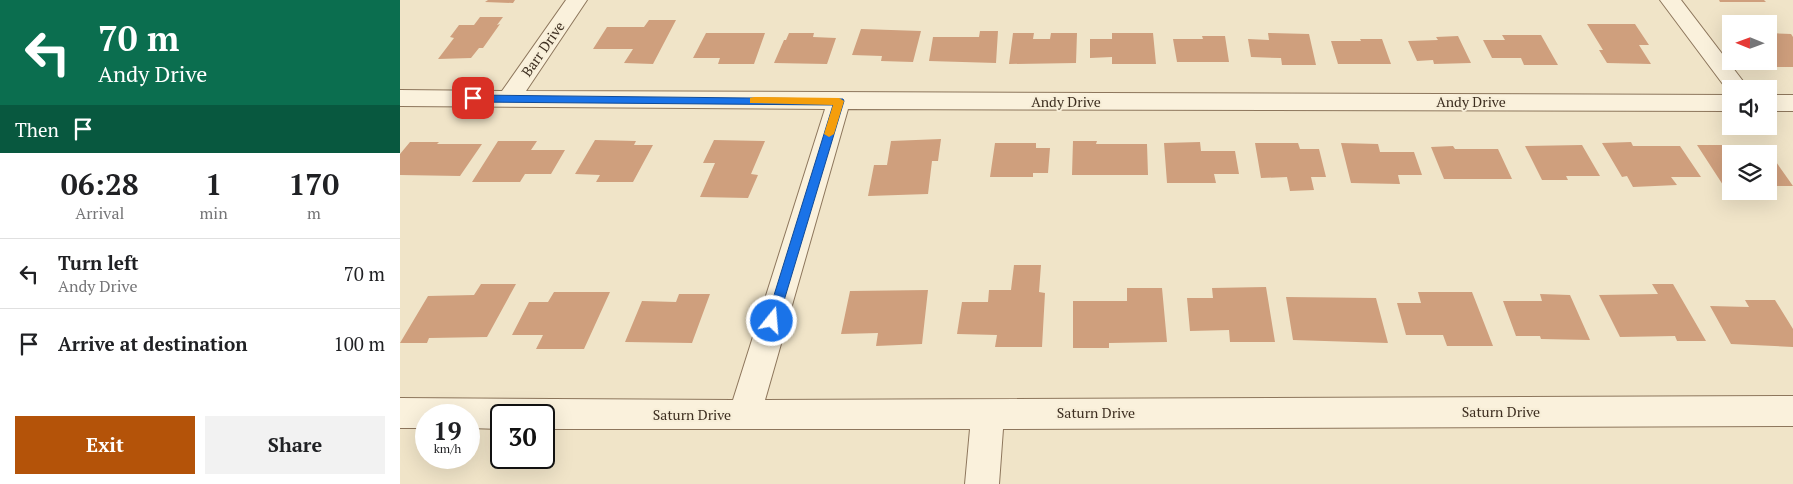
<!DOCTYPE html>
<style>
:root{--surface:#fff;--page:#f2f2f2;--text:#202124;--muted:#757577;--line:#e0e0e0;--accent:#b45309}
body{margin:0;font-family:"PT Serif",serif;background:var(--page);color:var(--text);height:100vh;display:flex;flex-direction:column;font-size:19px;white-space:nowrap}
*{box-sizing:border-box;margin:0}
p{font-size:16px;color:var(--muted)}
.icon{flex:none;width:28px;height:28px;fill:none;stroke:currentColor;stroke-width:2;stroke-linecap:round;stroke-linejoin:round}
.map{position:relative;flex:1;overflow:hidden}
.drawer{display:flex;flex-direction:column;background:var(--surface);width:400px}
.drawer>*{flex:none}
.top-card{background:#0b6e4f;color:#fff;overflow:hidden}
.needle{width:32px;rotate:271deg}
.buttons{position:absolute;left:1322px;top:15px;display:grid;gap:10px}
.buttons a{display:grid;place-items:center;width:55px;height:55px;border-radius:0px;background:var(--surface);box-shadow:0 5px 20px #0002;font-size:25px}
.speed{position:absolute;left:15px;top:404px;display:flex;gap:10px;font-size:25px;font-weight:700;text-align:center}
.speed>*{display:grid;place-content:center;width:65px;height:65px;border-radius:50%;background:var(--surface);box-shadow:0 5px 20px #0002;line-height:1}
.speed small{font-size:12px;font-weight:400}
.speed .limit{border:2px solid #111;border-radius:8px;background:#fff;color:#111}
.pin{position:absolute;display:grid;place-items:center;width:42px;height:42px;color:#fff;margin:-21px;border-radius:10px;box-shadow:0 2px 8px #0006}
.me{position:absolute;width:55px;margin:-28px;rotate:17deg;stroke-linejoin:round;filter:drop-shadow(0 0 4px #0008)}
.turn{display:flex;align-items:center;gap:18px;height:105px;padding:0 15px;font-size:22px}
.turn .icon{width:65px;height:65px;stroke-width:2.5}
.turn b{display:block;font-size:35px;line-height:42px}
.then{display:flex;align-items:center;height:48px;padding:0 15px;background:#0003;gap:10px;font-size:19px}
.eta{display:flex;justify-content:space-evenly;align-items:center;height:85px;text-align:center}
.eta b{font-size:30px;font-weight:800;line-height:35px}
.action{display:flex;gap:10px;margin-top:auto;padding:10px 15px}
.action a{flex:1;height:58px;border-radius:0px;background:var(--accent);color:#fff;font-size:20px;font-weight:800;line-height:58px;text-align:center}
.action a+a{background:var(--page);color:var(--text)}
ul{padding:0;list-style:none}
li{display:flex;align-items:center;gap:15px;height:70px;padding:0 15px;border-top:1px solid var(--line)}
li div{flex:1}
li b{display:block;font-size:19px}
li em{font-style:normal}
main{display:flex;flex:1;min-height:0}
.map>svg:first-child{display:block}
</style>
<main>
<section class="drawer">
<div class="top-card">
<div class="turn"><svg class="icon" aria-label="left" viewBox="0 0 24 24"><path d="M17 20v-9H6M10 6l-5 5 5 5"/></svg><div><b>70 m</b>Andy Drive</div></div>
<div class="then">Then<svg class="icon" aria-label="arrive" viewBox="0 0 24 24"><path d="M6 21V4h12l-3 4 3 4H6"/></svg></div>
</div>
<div class="eta">
<div><b>06:28</b><p>Arrival</p></div>
<div><b>1</b><p>min</p></div>
<div><b>170</b><p>m</p></div>
</div>
<ul>
<li><svg class="icon" aria-label="left" viewBox="0 0 24 24"><path d="M17 20v-9H6M10 6l-5 5 5 5"/></svg><div><b>Turn left</b><p>Andy Drive</p></div><em>70 m</em></li>
<li><svg class="icon" aria-label="arrive" viewBox="0 0 24 24"><path d="M6 21V4h12l-3 4 3 4H6"/></svg><div><b>Arrive at destination</b></div><em>100 m</em></li>
</ul>
<div class="action"><a>Exit</a><a>Share</a></div>
</section>
<div class="map">
<svg width="1393" height="484" viewBox="0 0 1393 484">
<rect width="100%" height="100%" fill="#f0e4c8"/>
<path fill="#cf9f7d" d="M88 0H115L113 3 85 2Z
M1319 0H1364L1366 2H1320Z
M80 17H103L97 25 100 24 83 48H79L71 58 38 59 54 38 50 37 59 25H74Z
M249 20H276L253 64 224 63 233 49H193L207 27H244Z
M1187 24H1235L1249 45H1239L1251 64 1207 63 1199 50H1203Z
M461 29 521 31 513 62 481 61 482 56 452 55Z
M580 31H598L596 63 529 61 533 37H579Z
M306 33H365L354 64H318L320 58H293Z
M389 33H414L413 37 436 38 427 64 374 63 384 40H386Z
M613 33H634L633 39H650L651 33H677L676 63 609 64Z
M712 33H753L756 64H712V57L690 58V39H712Z
M868 33 909 34 916 65H882L881 58 851 57 848 39 869 40Z
M1369 33 1391 34 1393 37V67H1372L1368 61Z
M1102 35H1141L1158 65H1124L1121 58H1092L1083 40H1105Z
M802 36H825L829 62H777L773 39H803Z
M1058 36 1071 63 1034 64 1033 60 1017 61 1008 41 1038 40 1036 37Z
M960 39H982L991 64H938L931 41H961Z
M541 139 538 161H532L528 194 468 196 474 165H487L491 141Z
M195 140 236 141 234 145H253L233 182H196L200 175 175 174Z
M314 140 365 141 351 174 358 175 348 198 300 197 315 163H303Z
M98 141H137L131 150H165L151 174H125L120 182H72Z
M673 141H697L696 144H747L748 175H672Z
M10 142H39L37 144H82L60 176 0 175V154Z
M800 142 801 151H835L839 174H814L816 183H767L764 143Z
M1231 142 1233 146H1280L1301 177H1271L1277 185 1233 187 1227 176 1222 177 1202 143Z
M595 143H636V148H650L648 173H633V177H590Z
M855 143H898L900 149H919L926 177H911L914 190 890 191 887 177 861 178Z
M941 143 978 144 980 152H1014L1022 175H998L1000 184 951 183Z
M1182 145 1200 176H1166L1168 180H1142L1125 146Z
M1297 145H1333L1338 154H1331V185H1323Z
M1053 146 1055 149H1098L1112 179H1044L1031 147Z
M1369 152 1393 186H1369Z
M614 265H641L639 292 645 293 642 347H595L597 335 557 334 562 302H588L589 290H611Z
M81 284H116L87 337 29 338 27 343H0L28 296 74 295Z
M1252 284H1273L1306 341H1277L1275 336 1220 337 1199 295 1258 294Z
M866 287 875 342H830L829 330 790 331 787 298H813L812 288Z
M727 288H762L767 342 709 343V348H673V301H727Z
M528 290 522 344 476 346 478 333 441 334 450 291Z
M154 292H210L184 349H136L143 335H112L129 302H148Z
M1018 292H1072L1093 346H1047L1043 335H1006L997 303H1021Z
M279 294H310L292 343 225 342 242 301 276 302Z
M1140 294 1170 295 1190 340 1141 339 1140 336H1116L1103 301H1142Z
M886 297 976 298 988 343 893 340Z
M1345 300H1375L1393 329V347L1331 344 1310 306 1349 307Z"/>
<g fill="none" stroke-linecap="round" stroke-linejoin="round">
<defs>
<path id="street" d="M166 0H187L126 91 1331 95 1260 0H1281L1349 89H1331V111L448 109 365 400 1393 396V426L603 429 599 484H565L570 429H144V415H101V429L69 428V415H26V428H0V398L333 400 425 109 0 106V90L102 91Z
M1369 95H1393V111H1369Z"/>
</defs>
<use href="#street" stroke="#8d765c" stroke-width="2"/>
<use href="#street" fill="#faf1dc" fill-rule="evenodd"/>
</g>
<path fill="#1a73e8" stroke="#114b97" d="M73 95 443 99 444 101 377 324 372 326 366 321 433 105 73 102 68 98Z"/>
<path fill="#f59e0b" d="M354 97 439 98 444 101 434 134 429 137 424 134 433 105 350 103V98Z"/>
<g text-anchor="middle" stroke-width="4" stroke-linejoin="round" paint-order="stroke">
<g font-size="14" fill="#3d2e20" stroke="#f7eed8">
<text transform="translate(143 49) rotate(-55)" y="5">Barr Drive</text>
<text x="666" y="107">Andy Drive</text>
<text x="1071" y="107">Andy Drive</text>
<text x="1101" y="417">Saturn Drive</text>
<text x="696" y="418">Saturn Drive</text>
<text x="292" y="420">Saturn Drive</text>
</g>
</g>
</svg>
<div class="buttons">
<a><svg class="needle" viewBox="-14 -14 28 28"><path d="M0-13l5 13h-10z" fill="#e53935"/><path d="M0 13l5-13h-10z" fill="#757577"/></svg></a>
<a><svg class="icon" aria-label="sound" viewBox="0 0 24 24"><path d="M4 9h4l5-4v14l-5-4H4zM17 9q2 3 0 6"/></svg></a>
<a><svg class="icon" aria-label="layers" viewBox="0 0 24 24"><path d="M12 4l9 5-9 5-9-5zM3 14l9 5 9-5"/></svg></a>
</div>
<div class="speed"><div>19<small>km/h</small></div><div class="limit">30</div></div>
<div class="pin" style="left:73px;top:98px;background:#d93025"><svg class="icon" aria-label="arrive" viewBox="0 0 24 24"><path d="M6 21V4h12l-3 4 3 4H6"/></svg></div>
<svg class="me" style="left:372px;top:321px" viewBox="-20 -20 40 40"><circle r="17" fill="#1a73e8" stroke="#fff" stroke-width="3"/><path d="M0-11L8 9 0 5-8 9z" fill="#fff"/></svg>
</div>
</main>
